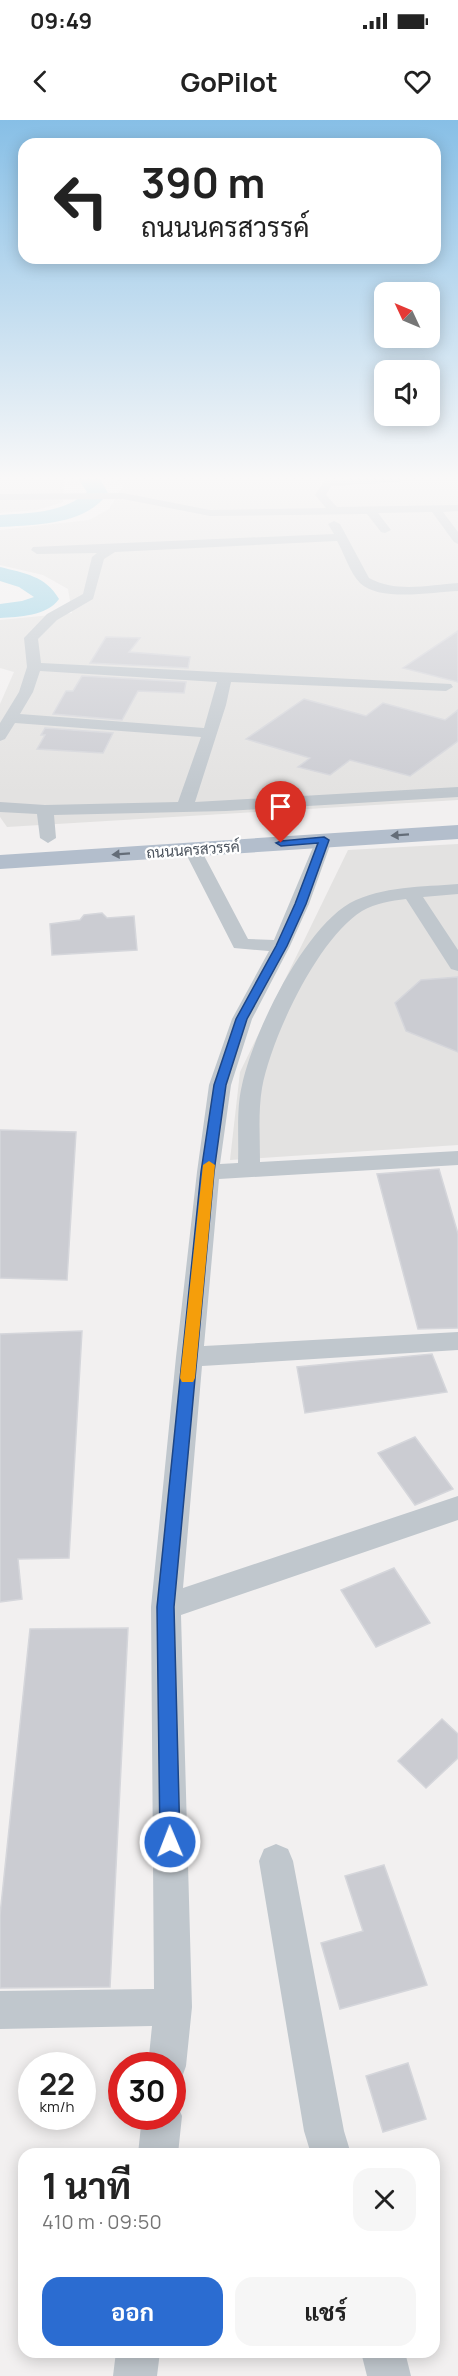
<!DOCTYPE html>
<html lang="th">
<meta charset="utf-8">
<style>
:root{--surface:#fff;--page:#f6f6f6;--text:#222;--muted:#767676;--accent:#2b6cd1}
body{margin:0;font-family:Manrope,Sarabun,sans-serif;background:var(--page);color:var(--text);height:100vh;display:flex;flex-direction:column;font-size:22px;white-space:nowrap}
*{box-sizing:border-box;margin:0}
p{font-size:20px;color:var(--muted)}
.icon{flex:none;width:33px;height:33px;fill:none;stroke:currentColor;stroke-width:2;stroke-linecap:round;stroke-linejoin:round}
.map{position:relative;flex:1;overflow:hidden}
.side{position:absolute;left:18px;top:2028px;width:422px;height:210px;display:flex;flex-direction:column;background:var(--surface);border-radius:18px;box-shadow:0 3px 15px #0003}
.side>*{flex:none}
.banner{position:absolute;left:18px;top:18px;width:423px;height:126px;border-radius:18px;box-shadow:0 3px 15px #0003;background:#fff;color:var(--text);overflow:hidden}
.needle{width:39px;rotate:314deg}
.tools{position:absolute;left:374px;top:162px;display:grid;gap:12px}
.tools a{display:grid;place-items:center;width:66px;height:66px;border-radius:12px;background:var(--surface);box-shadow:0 3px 15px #0003;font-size:30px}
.speed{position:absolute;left:18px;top:1932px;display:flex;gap:12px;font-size:30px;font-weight:700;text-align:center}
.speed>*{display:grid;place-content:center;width:78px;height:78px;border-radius:50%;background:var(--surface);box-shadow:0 3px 15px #0003;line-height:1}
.speed small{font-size:15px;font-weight:400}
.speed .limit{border:9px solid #d22;background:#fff;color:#111}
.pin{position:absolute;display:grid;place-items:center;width:51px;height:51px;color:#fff;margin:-62px -26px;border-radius:50% 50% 50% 0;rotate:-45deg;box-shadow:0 0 6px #0007}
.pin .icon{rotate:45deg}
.me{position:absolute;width:66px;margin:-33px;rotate:359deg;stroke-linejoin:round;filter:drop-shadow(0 0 4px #0008)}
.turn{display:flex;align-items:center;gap:21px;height:126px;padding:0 24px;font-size:27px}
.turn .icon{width:78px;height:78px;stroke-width:2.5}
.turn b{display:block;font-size:42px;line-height:51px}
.round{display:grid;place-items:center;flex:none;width:63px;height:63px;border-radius:18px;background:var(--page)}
.summary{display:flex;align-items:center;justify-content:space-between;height:102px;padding:0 24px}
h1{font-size:36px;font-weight:700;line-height:45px}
.button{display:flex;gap:12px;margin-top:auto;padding:12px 24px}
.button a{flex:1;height:69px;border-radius:18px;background:var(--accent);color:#fff;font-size:24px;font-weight:700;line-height:69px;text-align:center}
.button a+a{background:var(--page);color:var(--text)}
.status{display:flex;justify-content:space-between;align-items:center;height:42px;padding:0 30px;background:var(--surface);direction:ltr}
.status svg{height:16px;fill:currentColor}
header{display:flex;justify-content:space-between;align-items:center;height:78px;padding:0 24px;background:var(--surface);font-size:27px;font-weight:700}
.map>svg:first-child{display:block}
</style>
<div class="status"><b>09:49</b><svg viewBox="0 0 49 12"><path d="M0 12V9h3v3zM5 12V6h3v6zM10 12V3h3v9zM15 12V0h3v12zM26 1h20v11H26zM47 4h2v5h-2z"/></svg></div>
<header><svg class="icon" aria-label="back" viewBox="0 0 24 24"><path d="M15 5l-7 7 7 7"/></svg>GoPilot<svg class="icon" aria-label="heart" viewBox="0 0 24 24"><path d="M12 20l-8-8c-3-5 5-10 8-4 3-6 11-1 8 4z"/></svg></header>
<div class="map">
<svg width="458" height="2256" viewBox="0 0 458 2256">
<rect width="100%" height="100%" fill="#f2f0f0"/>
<path fill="#e3e2e1" d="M0 359H64L63 382 37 390 0 393Z
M116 359H458V680L7 707 0 697V584L14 552 0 548V500L72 493 68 469 43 455 0 445V410L89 400 109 389 123 366Z
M458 724V1025L230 1040 240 952 348 730Z"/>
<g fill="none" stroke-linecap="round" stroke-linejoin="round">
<path fill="#95d0e4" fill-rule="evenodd" d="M78 359H100L108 373C86 405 35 405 0 407V395C30 393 64 393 87 372Z
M0 447C24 453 46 456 59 479 47 496 19 497 0 498V484L22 481 34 477 19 467 0 461Z"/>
</g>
<path fill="#cbccd2" stroke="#d5d6db" stroke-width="1.5" d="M458 511V562L403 548Z
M106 517 140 518 129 532 190 537 188 548 90 543Z
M82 556 186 562 184 573 138 571 122 600 53 594 66 571H73Z
M304 579 366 596 383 583 445 600 458 590V621L410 656 350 640 330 655 298 647 310 638 246 619Z
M45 608 113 613 103 633 37 629 45 615H41Z
M102 793 107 798 134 796 137 830 52 835 50 804 80 800 84 795Z
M458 857V932L406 911 395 883 421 860Z
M0 1010 76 1012 67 1160 0 1158Z
M439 1049 458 1114V1208L418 1209 377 1054Z
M82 1211 69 1438 18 1439 22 1479 0 1482V1214Z
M432 1234 447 1272 305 1293 297 1247Z
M415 1317 453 1369 415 1385 378 1333Z
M394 1448 430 1503 376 1527 341 1470Z
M128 1508 110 1867 0 1868V1795L30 1509Z
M442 1599 458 1614V1638L426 1668 398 1641Z
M384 1745 427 1865 340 1889 321 1823 363 1811 345 1756Z
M408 1943 426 1999 383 2012 366 1956Z"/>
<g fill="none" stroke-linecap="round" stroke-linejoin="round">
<path fill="#c0c7cd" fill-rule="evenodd" d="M347 359H404L399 362 331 366 326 375 337 387 458 385V391L443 392 458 412V424L454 422 432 392 378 393 391 410 385 413 381 412 367 394 210 396 123 379 0 380V374L123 373 210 390 326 388 315 375 324 361Z
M334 401 340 404 369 458C395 473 430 465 458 463V471C433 472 379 482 360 463 350 453 344 433 337 421L115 432 104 439 93 479 57 500 38 519 41 543 451 564 453 567 446 571 231 562 226 585 195 682 458 667V677L226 691 54 695 56 718 48 723 40 718 37 694 0 692V682L45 685 178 682 201 617 15 603 5 619 0 621V603L19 572 27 547 24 518 47 494 83 474 92 437 97 433 37 434 31 430 33 427 334 414 328 404ZM40 551 217 562 204 608 20 594 33 572Z
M324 715 330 716 332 720 309 784 290 826 252 899 231 965 220 1044 238 1043C239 1017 236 990 242 965 253 913 303 810 350 783 382 766 423 767 458 764V774L423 777 458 830V851L451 849 406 779C391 781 376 783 362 791 318 818 271 918 262 968 258 992 260 1017 260 1042L458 1031V1045L219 1059 204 1226 458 1212V1230L202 1246 183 1468 458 1376V1400L181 1495 192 1887 186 1946 181 1960 172 1963V1946H148L152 1906 0 1909V1871L154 1869 151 1487 176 1237 197 1052 209 965 232 899 269 831 234 828 184 730 187 726H199L248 819 274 820 316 720 318 716Z
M276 1724 288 1729 293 1741 344 2011 351 2034H311L304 2011 259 1741 264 1729Z
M172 1981 176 1982 182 1996 178 2034H138L142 1996H172Z
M116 2232H160L157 2256H113Z
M361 2232H405L411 2256H367Z"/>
<path fill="#b3becc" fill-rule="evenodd" d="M458 705V719L0 749V735Z"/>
</g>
<defs><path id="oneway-solid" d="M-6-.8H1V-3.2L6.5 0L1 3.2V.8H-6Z" transform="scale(1.5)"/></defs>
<g fill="#646d78">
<use href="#oneway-solid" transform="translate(400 715) rotate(176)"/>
<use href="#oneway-solid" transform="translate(121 734) rotate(176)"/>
</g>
<linearGradient id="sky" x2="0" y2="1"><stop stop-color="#87bfe6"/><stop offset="0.53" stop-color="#f9f8f8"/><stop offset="1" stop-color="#f9f8f8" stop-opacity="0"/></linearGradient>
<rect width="458" height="675" fill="url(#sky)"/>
<path fill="#2b6cd1" stroke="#1c4688" stroke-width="1.5" d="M324 717 329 720 306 784 287 826 247 899 226 965 214 1052 174 1487 180 1722 177 1729 170 1732 163 1729 160 1722 157 1487 201 1052 214 965 236 899 276 826 295 784 318 723 281 726 276 723 281 721Z"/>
<path fill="#f59e0b" d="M209 1041 215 1045 195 1258 193 1262H182L180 1258 203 1045Z"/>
<g text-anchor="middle" stroke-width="4.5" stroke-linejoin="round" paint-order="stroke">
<g font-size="15" fill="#4a525c" stroke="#fff">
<text transform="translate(193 730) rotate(-4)" y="5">ถนนนครสวรรค์</text>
</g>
</g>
</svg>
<div class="tools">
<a><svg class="needle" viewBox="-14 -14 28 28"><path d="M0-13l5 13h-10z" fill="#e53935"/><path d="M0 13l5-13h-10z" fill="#767676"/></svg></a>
<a><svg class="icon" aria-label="sound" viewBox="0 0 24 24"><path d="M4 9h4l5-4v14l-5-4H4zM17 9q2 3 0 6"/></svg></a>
</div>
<div class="speed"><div>22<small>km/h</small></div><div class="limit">30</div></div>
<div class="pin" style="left:281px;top:723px;background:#d93025"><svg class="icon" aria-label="arrive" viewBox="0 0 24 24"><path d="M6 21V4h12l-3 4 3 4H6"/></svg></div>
<svg class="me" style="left:170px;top:1722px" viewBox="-20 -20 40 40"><circle r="17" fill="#2b6cd1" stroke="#fff" stroke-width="3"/><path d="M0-11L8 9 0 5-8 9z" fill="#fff"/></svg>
<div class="banner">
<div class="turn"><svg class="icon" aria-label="left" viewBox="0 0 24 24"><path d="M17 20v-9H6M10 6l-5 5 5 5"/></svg><div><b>390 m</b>ถนนนครสวรรค์</div></div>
</div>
<section class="side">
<div class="summary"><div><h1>1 นาที</h1><p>410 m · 09:50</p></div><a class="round"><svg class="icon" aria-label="close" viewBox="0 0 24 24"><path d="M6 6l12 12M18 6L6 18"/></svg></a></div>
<div class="button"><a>ออก</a><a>แชร์</a></div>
</section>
</div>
